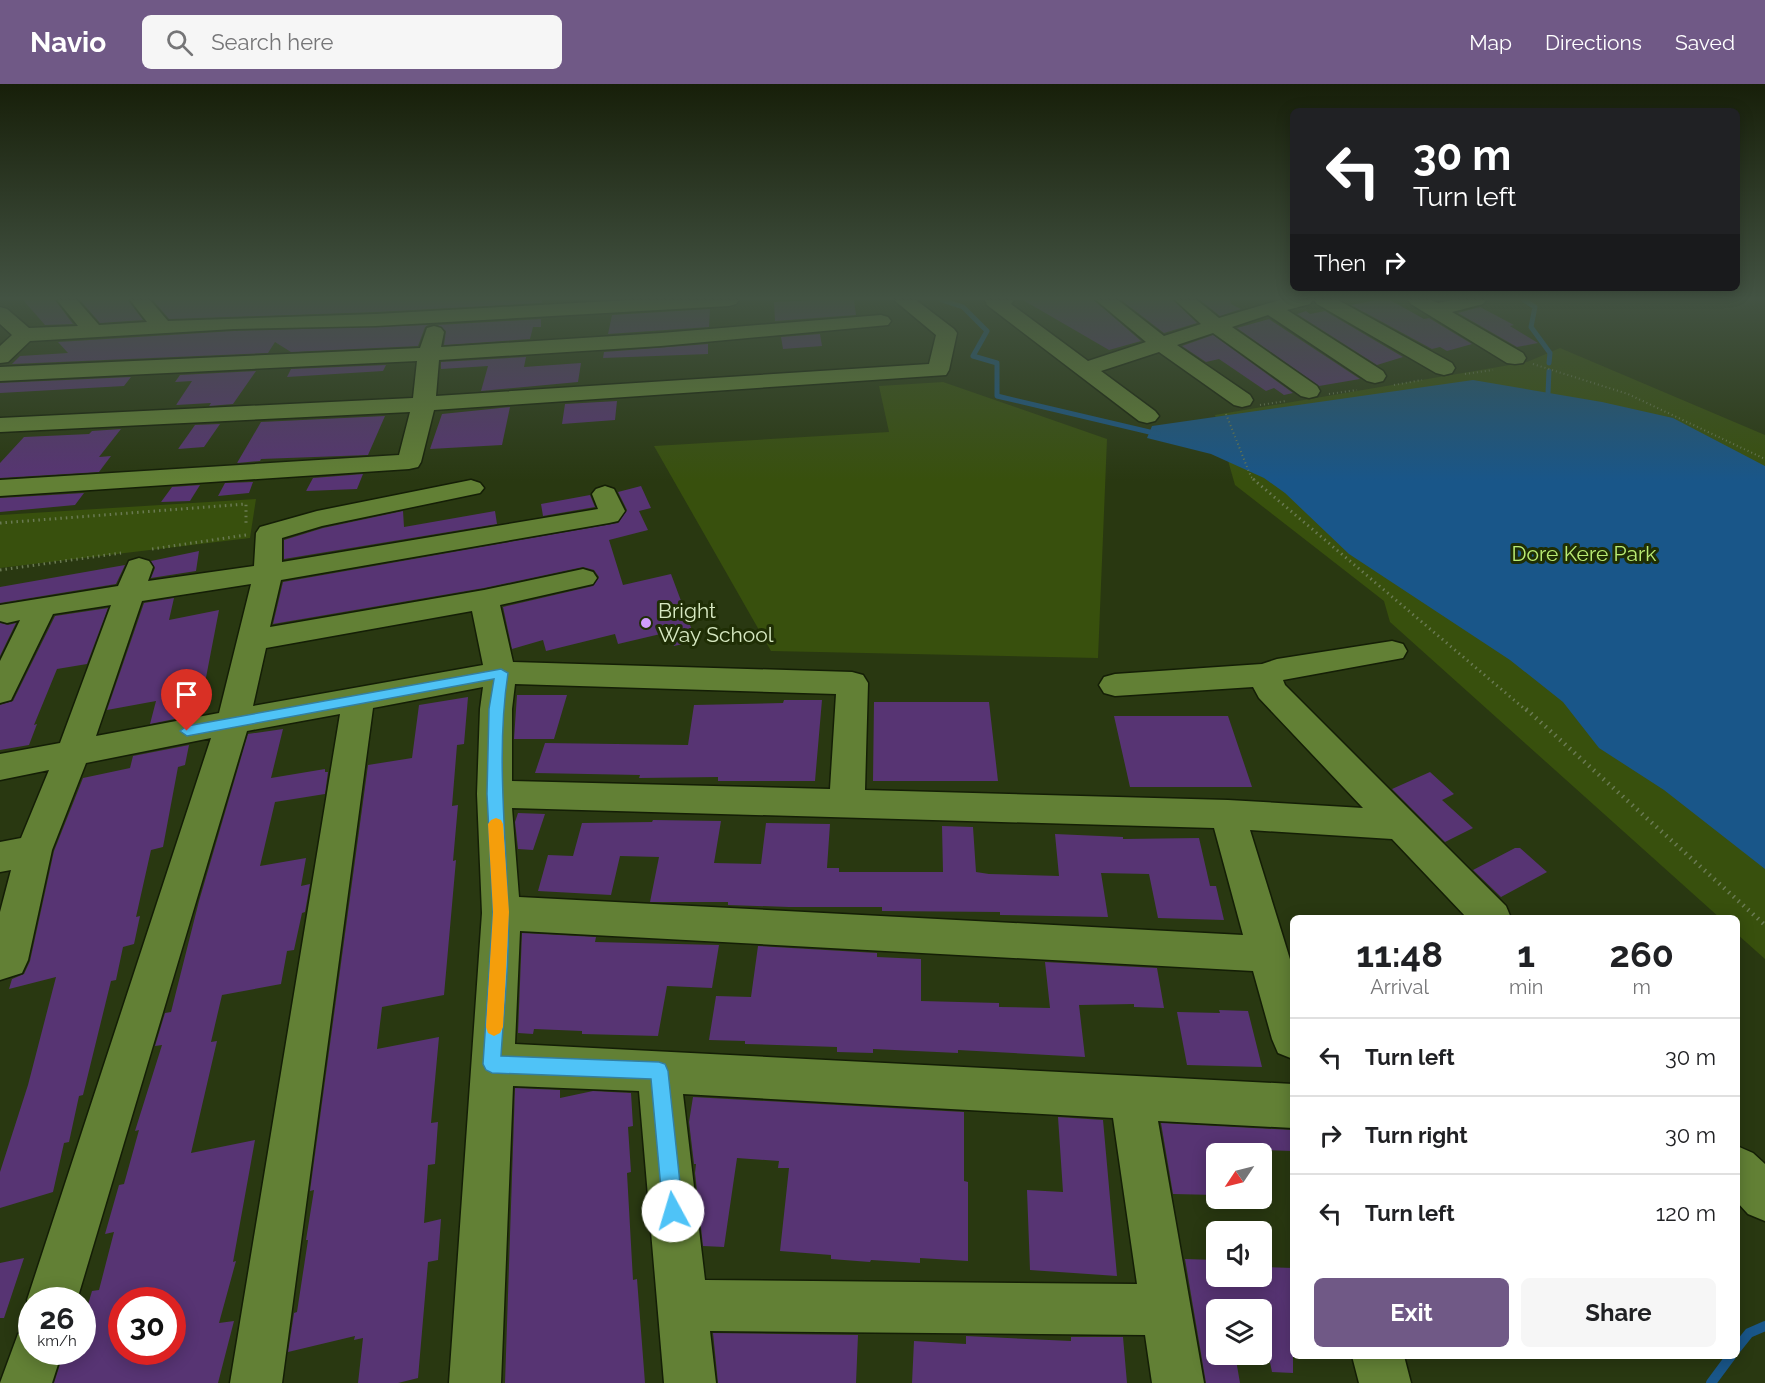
<!DOCTYPE html>
<style>
:root{--surface:#fff;--page:#f6f6f6;--text:#202124;--muted:#757577;--line:#e0e0e0;--accent:#705986}
body{margin:0;font-family:Raleway,sans-serif;background:var(--page);color:var(--text);height:100vh;display:flex;flex-direction:column;font-size:22px;white-space:nowrap}
*{box-sizing:border-box;margin:0}
p{font-size:20px;color:var(--muted)}
.icon{flex:none;width:33px;height:33px;fill:none;stroke:currentColor;stroke-width:2;stroke-linecap:round;stroke-linejoin:round}
.map{position:relative;flex:1;overflow:hidden}
.sheet{position:absolute;left:1290px;top:831px;width:450px;height:444px;display:flex;flex-direction:column;background:var(--surface);border-radius:9px;box-shadow:0 3px 15px #0003}
.sheet>*{flex:none}
.top-card{position:absolute;left:1290px;top:24px;width:450px;height:183px;border-radius:9px;box-shadow:0 3px 15px #0003;background:#202124;color:#fff;overflow:hidden}
.needle{width:39px;rotate:235deg}
.controls{position:absolute;left:1206px;top:1059px;display:grid;gap:12px}
.controls a{display:grid;place-items:center;width:66px;height:66px;border-radius:9px;background:var(--surface);box-shadow:0 3px 15px #0003;font-size:30px}
.speed{position:absolute;left:18px;top:1203px;display:flex;gap:12px;font-size:30px;font-weight:700;text-align:center}
.speed>*{display:grid;place-content:center;width:78px;height:78px;border-radius:50%;background:var(--surface);box-shadow:0 3px 15px #0003;line-height:1}
.speed small{font-size:15px;font-weight:400}
.speed .limit{border:9px solid #d22;background:#fff;color:#111}
.pin{position:absolute;display:grid;place-items:center;width:51px;height:51px;color:#fff;margin:-62px -26px;border-radius:50% 50% 50% 0;rotate:-45deg;box-shadow:0 0 6px #0007}
.pin .icon{rotate:45deg}
.me{position:absolute;width:66px;margin:-33px;rotate:354deg;stroke-linejoin:round;filter:drop-shadow(0 0 4px #0008)}
.turn{display:flex;align-items:center;gap:21px;height:126px;padding:0 24px;font-size:27px}
.turn .icon{width:78px;height:78px;stroke-width:2.5}
.turn b{display:block;font-size:42px;line-height:51px}
.then{display:flex;align-items:center;height:57px;padding:0 24px;background:#0003;gap:12px;font-size:22px}
.eta{display:flex;justify-content:space-evenly;align-items:center;height:102px;text-align:center}
.eta b{font-size:36px;font-weight:700;line-height:42px}
.primary-button{display:flex;gap:12px;margin-top:auto;padding:12px 24px}
.primary-button a{flex:1;height:69px;border-radius:9px;background:var(--accent);color:#fff;font-size:24px;font-weight:700;line-height:69px;text-align:center}
.primary-button a+a{background:var(--page);color:var(--text)}
ul{padding:0;list-style:none}
li{display:flex;align-items:center;gap:18px;height:78px;padding:0 24px;border-top:2px solid var(--line)}
li div{flex:1}
li b{display:block;font-size:22px}
li em{font-style:normal}
header{display:flex;align-items:center;gap:36px;box-sizing:border-box;height:84px;padding:0 30px;background:var(--accent);color:#fff}
header strong{font-size:28px}
nav{display:flex;gap:33px;margin-inline-start:auto;font-size:21px}
.search{width:420px;height:54px;background:var(--page);display:flex;align-items:center;gap:15px;box-sizing:border-box;padding:0 21px;border-radius:9px;color:var(--muted);font-size:22px}
.map>svg:first-child{display:block}
</style>
<header>
<strong>Navio</strong>
<div class="search"><svg class="icon" aria-label="search" viewBox="0 0 24 24"><circle cx="10" cy="10" r="6"/><path d="M15 15l6 6"/></svg>Search here</div>
<nav><a>Map</a><a>Directions</a><a>Saved</a></nav>
</header>
<div class="map">
<svg width="1765" height="1299" viewBox="0 0 1765 1299">
<rect width="100%" height="100%" fill="#293811"/>
<path fill="#38500d" d="M1560 264 1765 351V875L1737 850V834H1720L1390 538 1384 517 1235 401 1215 331 1527 278Z
M943 298 1107 355 1098 574 771 567 654 362 889 348 879 302Z
M256 415 250 454 0 484V431Z"/>
<path fill="#195689" d="M1473 296 1602 318 1673 334 1765 382V785L1664 706 1599 664 1563 618 1510 576 1349 470 1285 409 1264 394 1211 370 1147 354 1152 342Z"/>
<g fill="none" stroke-linecap="round" stroke-linejoin="round">
<path stroke="#195689" stroke-width="5" d="M942 216 963 223 987 247 973 272 997 279V312L1158 350
M1524 216 1535 223 1531 243 1550 269 1549 279
M1548 309 1549 287"/>
<path stroke="#195689" stroke-width="10" d="M1737 1264 1749 1249 1765 1242
M1711 1299 1731 1272"/>
</g>
<path fill="#573473" fill-rule="evenodd" d="M23 216H55L73 240 45 241Z
M80 216H128L143 236 100 239Z
M153 216H542V219L376 228 169 235Z
M813 216H854L856 231 775 237 774 218Z
M1023 216H1094L1141 257 1109 266Z
M1121 216H1173L1197 239 1164 249Z
M1200 216H1230L1231 220 1241 225 1220 232Z
M1376 216H1390L1424 235 1429 234 1472 260 1447 267 1440 263 1432 265 1351 221Z
M1480 223 1514 241 1510 242 1538 259 1517 263 1458 229Z
M710 225 709 243 608 250 612 231Z
M1306 227 1310 230 1325 227 1403 273 1377 281 1297 230Z
M541 235V243H533L530 255 444 261 446 247 438 241Z
M1269 235 1360 295 1319 302 1237 244Z
M428 241 425 243 418 262 291 268 275 258 268 269 12 280 20 272 68 269 58 258 234 247Z
M820 250 822 262 783 265 781 253Z
M1213 251 1293 309 1284 311 1274 304 1266 307 1219 275 1206 278 1182 262Z
M708 260V270L603 274 604 268Z
M526 273 524 283 581 279 578 298 481 307 488 282 441 285V278Z
M386 281 383 287 287 293 291 285Z
M256 287 233 320 209 322 211 319 176 321 192 297 175 298 180 291Z
M131 293 124 302 0 309V299Z
M617 317 615 336 562 340 565 320Z
M510 323 502 361 430 365 442 330Z
M385 332 368 371 261 375 260 377 237 379 261 338Z
M220 340 204 363 178 365 195 341Z
M121 345 99 373 111 372 99 388 0 394V379L24 353 89 350 92 347Z
M363 390 357 405 306 407 313 394Z
M253 398 249 409 218 412 225 399Z
M200 401 190 417 161 418 172 403Z
M641 402 651 424 639 427 648 446 609 456 623 501 671 490 696 557 674 562 669 548 618 560 615 550 546 567 543 556 512 565 503 523 593 502 599 493 594 486 583 483 484 504 273 540 283 498 618 439 627 426 618 408Z
M84 409 75 421 0 428V414Z
M590 411 595 423 543 432 541 420Z
M403 427 404 443 495 427 497 440 284 475V456L323 444Z
M199 467 196 487 151 494 155 484 151 477Z
M125 481 116 500 0 519V503Z
M174 514 169 536 219 526 199 630 150 640 156 617 107 626 144 519Z
M108 524 87 580 57 585 34 641 37 640 29 661 0 666V621L13 617 55 532Z
M0 539 8 541 16 539 0 572Z
M517 611H567L554 655H514Z
M468 613 464 660 457 661 452 722 458 721 453 777 456 776 444 911 382 923 377 965 439 953 431 1039 438 1038 435 1080 428 1081 424 1139 441 1135 438 1176 428 1178 418 1294 398 1299H358L363 1254 354 1256 355 1252 288 1268 294 1229 297 1228 308 1156H306L314 1106 310 1107 368 681 412 674 419 621Z
M784 616H822L815 697H718V693L639 694 640 691 535 689 545 659 688 661 694 621 783 619Z
M874 618H989L998 697H873Z
M1114 632H1228L1252 703H1130Z
M283 645 271 694 325 685V688H328L325 710 275 718 260 782 306 774 301 802 310 800 305 828 302 829 294 866 287 867 281 900 222 911 211 958 217 957 191 1069 255 1056 233 1178 236 1177 219 1239 234 1237 218 1299H54L62 1274 82 1271V1241L92 1207 99 1206 114 1148 105 1150 119 1101 124 1100 139 1046 135 1047 162 961 155 962 165 929 171 928 199 817 248 650ZM122 1216H172V1268H122Z
M189 661 185 681 178 683 163 763 151 766 136 833 140 832 134 860 123 863 116 896 111 897 83 1011 79 1012 69 1058 64 1059 53 1108 0 1124V1088L28 1001 56 893 9 905 12 895 24 890 30 877 54 767 83 694 130 684 133 672Z
M1430 688 1454 710 1442 716 1473 744 1445 758 1392 705Z
M518 729 545 730 533 766 518 765 515 738Z
M653 736 721 737 714 779 761 780 766 739 830 740 827 784H839V788H943L942 742 973 743 976 788 989 790 1059 792 1055 750 1123 753V755L1199 754 1210 802H1216L1224 836 1158 834 1149 790 1101 789 1108 833 1000 831V828L882 827V823H789L728 821V818H650L659 773 620 772 611 811 538 807 548 771 573 772 582 739 652 738Z
M1515 764H1520L1547 788 1501 813 1473 786Z
M522 849 596 853 595 858 719 861 712 904 667 902 658 952 582 950V947L534 945 533 950 518 949Z
M758 862 877 869V873L921 875V917L999 919V923L1050 924 1045 878 1157 884 1164 924 1134 923V920L1079 921 1085 973 958 966V969L873 965V969L837 968V963L745 960V957L709 956 716 912 751 913Z
M1219 926 1248 927 1262 983 1187 981 1177 928 1220 929Z
M515 1004 560 1006V1014L593 1007 631 1009 633 1042 628 1043 631 1088 627 1089 633 1196 637 1195 645 1299H505Z
M693 1013 964 1028V1097L968 1098V1177L920 1174V1179L871 1176 870 1178 831 1175V1171L780 1167 789 1084H778L779 1077 737 1074 724 1163 703 1162 695 1089 696 1080H694L689 1038Z
M1058 1033 1103 1036 1117 1192 1030 1186 1027 1106 1063 1108Z
M1161 1039 1291 1046 1293 1067 1226 1065V1068H1216V1111L1173 1110Z
M24 1174 4 1234H0V1179Z
M1185 1175 1216 1176V1192H1262V1183L1293 1184V1289L1272 1288 1262 1239V1226H1216V1270H1235L1240 1299H1206Z
M713 1249 858 1251 856 1299H718Z
M966 1252 1071 1257V1253H1123L1127 1299H912L914 1257 966 1260Z"/>
<g fill="none" stroke-linecap="round" stroke-linejoin="round">
<defs>
<path id="minor" d="M57 216H77L99 241 147 238 130 216H150L168 237 376 230 630 216H739L736 220 729 222 376 242 234 245 30 257 8 278 0 279V262L12 251 0 240V223L7 225 29 244 78 242Z
M894 216H916L954 245 957 249 949 286 946 291 434 326 421 378 418 383 409 385 0 412V396L399 371 410 328 0 348V334L413 314 417 277 0 297V283L420 264 427 244 434 242 441 244 444 248 441 263 661 249 881 231 888 233 891 237 888 241 661 262 439 276 436 312 929 280 936 251Z
M985 216H1014L1011 220 1088 277 1146 258 1096 216H1118L1164 252 1201 240 1175 216H1197L1219 234 1280 216H1313L1310 220 1287 226 1383 287 1386 292 1383 297 1375 299 1367 297 1268 231 1232 243 1317 302 1320 307 1317 312 1309 314 1301 312 1213 249 1177 261 1250 311 1253 316 1250 321 1242 323 1234 321 1159 268 1101 287 1155 327 1159 332 1155 337 1147 339 1139 337 987 221Z
M1314 216H1338L1452 279 1455 284 1452 289 1444 291 1436 289 1317 220Z
M1408 216H1431L1438 219 1453 216H1486L1483 220 1452 228 1523 269 1526 274 1523 279 1515 280 1507 279 1411 220Z
M471 396 480 399 484 404 480 409 322 442 282 454V478L598 425 592 410 596 405 605 402 614 405 625 427 618 437 609 439 281 496 270 543 484 506 583 485 593 488 597 494 593 500 500 521 513 578 852 588 863 591 868 599 865 706 1228 716 1363 724 1259 614 1253 603 1115 612 1104 609 1099 601 1104 593 1115 590 1262 580 1277 575 1392 557 1403 560 1407 567 1403 574 1283 596 1285 601 1506 822 1511 834H1467L1392 755 1250 746 1293 885V975L1278 969 1272 955 1253 887 520 847 515 960 1293 1000V1044L1158 1037 1204 1299H1152L1145 1251 710 1247 716 1299H664L639 1007 513 1002 501 1299H449L482 829 477 710 480 625 483 603 373 624 282 1299H230L340 630 247 647 77 1216H32V1227L27 1216 211 654 86 679 52 766 28 876 22 889 0 896V828L11 786 0 788V758L21 754 49 686 0 696V670L60 659 111 521 53 530 11 616 0 619V577L20 536 7 539 0 537V521L118 502 129 477 139 474 149 477 153 483 148 497 254 482 256 449 260 443 317 427ZM251 500 219 629 96 652 142 517ZM472 527 483 581 253 622 266 564ZM515 600 836 610 830 705 512 697V625ZM512 724 1214 744 1243 851 519 813ZM683 1010 1113 1034 1137 1200 705 1196Z
M1737 1062 1753 1069 1765 1080V1137L1748 1130 1737 1118Z
M32 1244V1268H62L52 1299H0L18 1250Z
M1352 1272H1404L1411 1299H1359Z"/>
</defs>
<use href="#minor" stroke="#141e06" stroke-width="3"/>
<path stroke="#6a7a53" stroke-width="2" stroke-dasharray="1 3" stroke-linecap="butt" d="M1533 280 1628 310 1765 375
M1465 290 1493 286
M1394 301 1422 296
M1329 310 1357 306
M1260 321 1286 317
M1226 330 1251 393 1255 396"/>
<path stroke="#6a7a53" stroke-width="3" stroke-dasharray="1.5 4" stroke-linecap="butt" d="M1253 395 1527 627
M0 439 246 420V442
M152 465 246 451
M0 486 121 469"/>
<path stroke="#6a7a53" stroke-width="4.5" stroke-dasharray="1.5 5" stroke-linecap="butt" d="M1526 625 1765 841"/>
<use href="#minor" fill="#628035" fill-rule="evenodd"/>
</g>
<linearGradient id="sky" x2="0" y2="1"><stop stop-color="#171f09"/><stop offset="0.54" stop-color="#435343"/><stop offset="1" stop-color="#435343" stop-opacity="0"/></linearGradient>
<rect width="1765" height="397" fill="url(#sky)"/>
<path fill="#4fc3f7" stroke="#337fa1" stroke-width="1.5" d="M501 585 508 589C496 668 506 747 508 826 510 874 504 924 501 972L659 978 665 980 668 987 683 1127 680 1134 673 1137 666 1134 663 1127 651 995 492 989 486 986 483 980 493 828 487 710 489 625 494 595 187 652 180 647 187 642Z"/>
<path fill="#f59e0b" d="M496 734 501 736 503 740 509 828 503 943 500 949 494 952 488 949 486 943 493 828 488 740 491 736Z"/>
<circle fill="#d19dfe" stroke="#1f2e05" stroke-width="2" cx="646" cy="539" r="6"/>
<g text-anchor="middle" stroke-width="6" stroke-linejoin="round" paint-order="stroke">
<g font-size="21" fill="#baec73" stroke="#1f2e05">
<text x="1584" y="477">Dore Kere Park</text>
</g>
<g font-size="21" fill="#d7e9c2" stroke="#1f2e05" text-anchor="start">
<text x="658" y="534">Bright<tspan x="658" dy="24">Way School</tspan></text>
</g>
</g>
</svg>
<div class="controls">
<a><svg class="needle" viewBox="-14 -14 28 28"><path d="M0-13l5 13h-10z" fill="#e53935"/><path d="M0 13l5-13h-10z" fill="#757577"/></svg></a>
<a><svg class="icon" aria-label="sound" viewBox="0 0 24 24"><path d="M4 9h4l5-4v14l-5-4H4zM17 9q2 3 0 6"/></svg></a>
<a><svg class="icon" aria-label="layers" viewBox="0 0 24 24"><path d="M12 4l9 5-9 5-9-5zM3 14l9 5 9-5"/></svg></a>
</div>
<div class="speed"><div>26<small>km/h</small></div><div class="limit">30</div></div>
<div class="pin" style="left:187px;top:647px;background:#d93025"><svg class="icon" aria-label="arrive" viewBox="0 0 24 24"><path d="M6 21V4h12l-3 4 3 4H6"/></svg></div>
<svg class="me" style="left:673px;top:1127px" viewBox="-20 -20 40 40"><circle r="19" fill="#fff"/><path d="M0-13L10 11 0 6-10 11z" fill="#4fc3f7"/></svg>
<div class="top-card">
<div class="turn"><svg class="icon" aria-label="left" viewBox="0 0 24 24"><path d="M17 20v-9H6M10 6l-5 5 5 5"/></svg><div><b>30 m</b>Turn left</div></div>
<div class="then">Then<svg class="icon" aria-label="right" viewBox="0 0 24 24"><path d="M7 20v-9h11M14 6l5 5-5 5"/></svg></div>
</div>
<section class="sheet">
<div class="eta">
<div><b>11:48</b><p>Arrival</p></div>
<div><b>1</b><p>min</p></div>
<div><b>260</b><p>m</p></div>
</div>
<ul>
<li><svg class="icon" aria-label="left" viewBox="0 0 24 24"><path d="M17 20v-9H6M10 6l-5 5 5 5"/></svg><div><b>Turn left</b></div><em>30 m</em></li>
<li><svg class="icon" aria-label="right" viewBox="0 0 24 24"><path d="M7 20v-9h11M14 6l5 5-5 5"/></svg><div><b>Turn right</b></div><em>30 m</em></li>
<li><svg class="icon" aria-label="left" viewBox="0 0 24 24"><path d="M17 20v-9H6M10 6l-5 5 5 5"/></svg><div><b>Turn left</b></div><em>120 m</em></li>
</ul>
<div class="primary-button"><a>Exit</a><a>Share</a></div>
</section>
</div>
